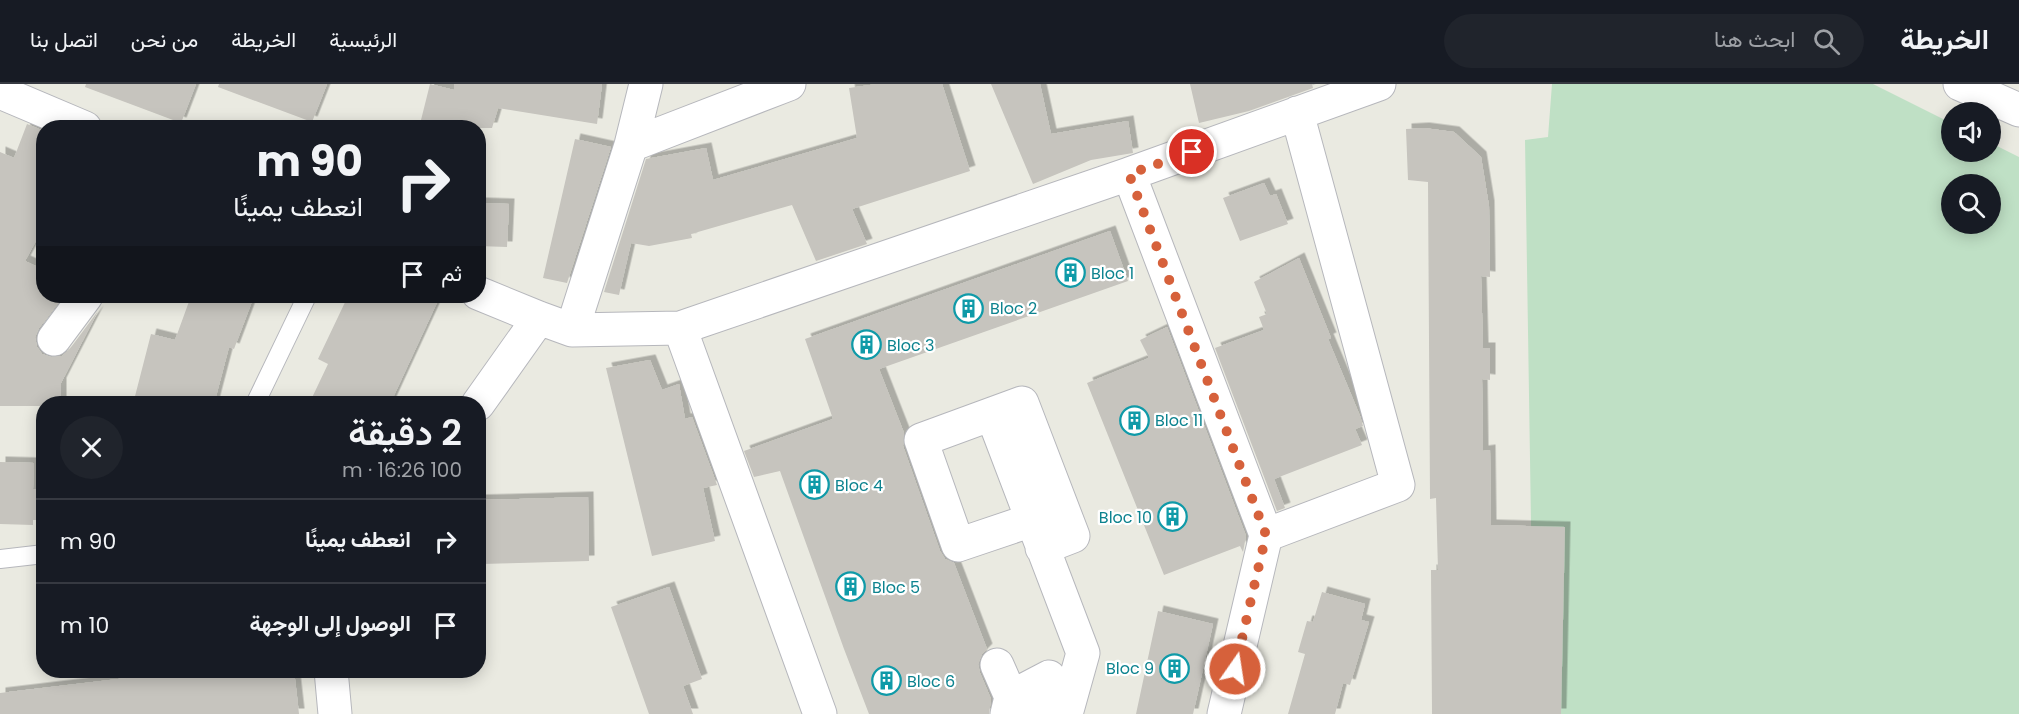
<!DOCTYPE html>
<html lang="ar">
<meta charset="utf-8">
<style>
:root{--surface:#171b24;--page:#20242c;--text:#f1f3f6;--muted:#9ea1a6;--line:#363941}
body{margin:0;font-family:Poppins,Vazirmatn,sans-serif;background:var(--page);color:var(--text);direction:rtl;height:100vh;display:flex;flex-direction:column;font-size:22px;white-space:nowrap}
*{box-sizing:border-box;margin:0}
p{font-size:20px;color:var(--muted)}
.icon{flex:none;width:33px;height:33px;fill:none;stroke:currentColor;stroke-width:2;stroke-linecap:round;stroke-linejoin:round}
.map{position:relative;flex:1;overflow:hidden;direction:ltr}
.sheet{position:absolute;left:36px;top:312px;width:450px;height:282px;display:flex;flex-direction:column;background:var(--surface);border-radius:24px;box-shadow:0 3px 15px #0003;direction:rtl}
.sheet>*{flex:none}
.hud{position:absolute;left:36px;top:36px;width:450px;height:183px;border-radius:24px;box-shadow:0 3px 15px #0003;direction:rtl;background:#171b24;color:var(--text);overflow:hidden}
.controls{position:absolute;left:1941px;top:18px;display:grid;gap:12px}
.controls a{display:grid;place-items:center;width:60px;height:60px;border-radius:50%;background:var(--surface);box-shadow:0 3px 15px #0003;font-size:30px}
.pin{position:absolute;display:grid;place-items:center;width:51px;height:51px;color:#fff;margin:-26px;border:3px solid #fff;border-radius:50%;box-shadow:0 2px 6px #0007}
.me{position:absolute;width:66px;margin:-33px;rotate:13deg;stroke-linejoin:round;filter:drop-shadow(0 0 4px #0008)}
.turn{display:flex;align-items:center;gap:21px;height:126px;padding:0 24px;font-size:27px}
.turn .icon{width:78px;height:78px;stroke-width:2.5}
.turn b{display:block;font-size:42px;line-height:51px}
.then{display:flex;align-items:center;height:57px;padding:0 24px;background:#0003;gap:12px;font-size:22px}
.round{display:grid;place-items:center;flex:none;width:63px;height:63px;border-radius:32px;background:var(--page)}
.overview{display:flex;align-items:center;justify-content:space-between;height:102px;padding:0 24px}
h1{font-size:36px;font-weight:600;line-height:45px}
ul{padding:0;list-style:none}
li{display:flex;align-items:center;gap:18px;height:84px;padding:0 24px;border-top:2px solid var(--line)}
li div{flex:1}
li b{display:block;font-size:22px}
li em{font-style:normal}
header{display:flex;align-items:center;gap:36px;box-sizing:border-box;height:84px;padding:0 30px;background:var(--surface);border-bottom:2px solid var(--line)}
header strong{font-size:28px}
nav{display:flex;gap:33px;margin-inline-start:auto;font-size:21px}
.search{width:420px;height:54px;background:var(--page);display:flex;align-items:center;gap:15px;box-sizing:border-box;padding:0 21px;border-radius:33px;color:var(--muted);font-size:22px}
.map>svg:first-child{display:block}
</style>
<header>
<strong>الخريطة</strong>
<div class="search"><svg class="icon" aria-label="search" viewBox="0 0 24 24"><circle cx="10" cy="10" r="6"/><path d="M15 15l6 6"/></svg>ابحث هنا</div>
<nav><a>الرئيسية</a><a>الخريطة</a><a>من نحن</a><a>اتصل بنا</a></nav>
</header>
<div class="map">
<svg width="2019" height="630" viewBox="0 0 2019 630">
<defs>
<filter id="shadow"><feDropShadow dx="5.5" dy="-5.5" stdDeviation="0" flood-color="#0004"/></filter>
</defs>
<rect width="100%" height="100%" fill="#eaeae1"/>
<path fill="#bfe0c5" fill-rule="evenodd" d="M1552 0H1873L1951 39 1952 68H1990L1991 59 2019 73V630H1534L1525 56 1548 53ZM1952 100H1990V140H1952Z"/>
<path fill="#c6c4be" filter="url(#shadow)" d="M86 0H196L181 39 85 3Z
M219 0H327L312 38 218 3Z
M430 0 454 6V0H602L597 40 498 24 492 44H419Z
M877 0H942L970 87 852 125 867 160 816 177 792 121 691 150 692 154 649 162 631 159 619 211 604 208 646 75 706 64 713 96 857 54 849 4Z
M991 0H1040L1051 50 1128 37 1133 69 1091 76 1033 100Z
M1190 0H1312L1313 4 1249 27 1199 39Z
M27 40 44 47V142L25 177 44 186V212H63L39 244 35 253 37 263 42 270 51 273 62 272 69 266 98 227 61 299V320H44V322H0V68L14 74Z
M1424 44 1454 48 1481 73 1489 122 1490 193 1481 192 1483 264H1490V296L1482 295 1483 367 1490 366 1491 441 1565 443 1561 630H1432L1431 486H1438L1436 414 1430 415 1428 98 1408 96 1406 45Z
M575 55 611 63 567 199 543 194Z
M1264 99 1270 112 1276 110 1288 140 1240 157 1223 114Z
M478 119 509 120 507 163 478 162Z
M1110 147 1128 197 879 285 904 349 903 362 940 467 945 475 954 479 987 565 982 570 978 580 980 589 991 615 989 630H869L844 565 780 387 754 393 744 367 833 335 805 255Z
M1299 174 1331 254 1328 255 1360 332 1363 342 1355 345 1362 361 1274 395 1285 424 1277 427 1215 264 1264 246 1259 233 1267 230 1254 198Z
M191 212H254L234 265 229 263 214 320H133L151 250 175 256Z
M348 212H440L390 320H309L328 280 318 275Z
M1167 243 1246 452 1243 468 1240 462 1164 491 1087 299 1149 274 1140 256Z
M650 276 662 306 679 300 685 335 692 333 717 401 703 404 715 457 652 472 606 284Z
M0 378 34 379 33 405H44V436H33V441L0 440Z
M588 413 589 477 481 480 480 416Z
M669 503 702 595 683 602 693 630H649L611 523Z
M1322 508 1365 520 1361 536 1369 538 1350 601 1343 599 1335 630H1288L1305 570 1298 568 1307 537 1313 538Z
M1158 527 1213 540 1193 630H1136Z
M194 586H294L299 630H0V609Z"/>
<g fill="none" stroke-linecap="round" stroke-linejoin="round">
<defs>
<path id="service" d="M255 320 307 212
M0 475 44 470"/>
<path id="minor" d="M1960 0 2019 26
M0 8 85 44
M631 61 789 0
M1129 90 1379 0
M478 209 539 234 572 246 680 244 1129 90 1266 451 1224 630
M680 244 820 630
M572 246 631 61 646 0
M54 255 86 212
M478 320 539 234
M992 330 1083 569 1066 630
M1032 436 958 461 921 356 1022 319 1073 452 1042 464
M1266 451 1398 401 1297 29
M997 581 1011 613
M331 586 335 630
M1007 630 1011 613 1049 593 1038 624 1062 630"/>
</defs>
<use href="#service" stroke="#b6b7bc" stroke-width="20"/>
<use href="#minor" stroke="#b6b7bc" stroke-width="35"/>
<use href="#service" stroke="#fff" stroke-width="18"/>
<use href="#minor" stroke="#fff" stroke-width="33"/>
</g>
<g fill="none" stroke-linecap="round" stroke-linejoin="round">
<path stroke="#d6613b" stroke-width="10" stroke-dasharray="0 18" d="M1192 68 1129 90 1266 451 1235 585"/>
</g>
<defs>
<symbol id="building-ring" viewBox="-11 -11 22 22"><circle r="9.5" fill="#fff" stroke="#0f9aa8" stroke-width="1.5"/><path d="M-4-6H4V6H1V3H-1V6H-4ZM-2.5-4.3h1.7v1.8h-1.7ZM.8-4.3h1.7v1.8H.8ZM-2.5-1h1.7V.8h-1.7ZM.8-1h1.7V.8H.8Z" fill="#0f9aa8"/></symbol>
</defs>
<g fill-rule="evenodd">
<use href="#building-ring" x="1054" y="172" width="33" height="33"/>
<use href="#building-ring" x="952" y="208" width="33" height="33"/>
<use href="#building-ring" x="850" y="244" width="33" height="33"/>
<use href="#building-ring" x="1118" y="320" width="33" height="33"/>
<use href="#building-ring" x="798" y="384" width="33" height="33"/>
<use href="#building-ring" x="1156" y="416" width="33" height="33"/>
<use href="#building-ring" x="834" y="486" width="33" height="33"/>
<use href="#building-ring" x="1158" y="568" width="33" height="33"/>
<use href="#building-ring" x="870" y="580" width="33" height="33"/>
</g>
<g text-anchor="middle" stroke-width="4.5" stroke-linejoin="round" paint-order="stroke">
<g font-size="16" fill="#0d838f" stroke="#fff" text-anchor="start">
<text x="1091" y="195">Bloc 1</text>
<text x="990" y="230">Bloc 2</text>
<text x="887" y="267">Bloc 3</text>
<text x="1155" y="342">Bloc 11</text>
<text x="835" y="407">Bloc 4</text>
<text x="1152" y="439" text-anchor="end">Bloc 10</text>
<text x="872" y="509">Bloc 5</text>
<text x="1154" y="590" text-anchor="end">Bloc 9</text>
<text x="907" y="603">Bloc 6</text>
</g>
</g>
</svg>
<div class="controls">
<a><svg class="icon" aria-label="sound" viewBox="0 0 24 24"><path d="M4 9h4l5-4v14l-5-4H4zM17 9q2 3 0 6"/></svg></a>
<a><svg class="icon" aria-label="search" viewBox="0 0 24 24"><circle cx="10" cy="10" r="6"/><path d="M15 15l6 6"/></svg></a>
</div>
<div class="pin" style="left:1192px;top:68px;background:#d93025"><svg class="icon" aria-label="arrive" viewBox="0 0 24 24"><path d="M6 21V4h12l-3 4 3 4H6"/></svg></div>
<svg class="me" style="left:1235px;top:585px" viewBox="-20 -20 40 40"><circle r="17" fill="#d6613b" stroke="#fff" stroke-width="3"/><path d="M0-11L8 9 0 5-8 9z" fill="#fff"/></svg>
<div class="hud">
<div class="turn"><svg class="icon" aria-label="right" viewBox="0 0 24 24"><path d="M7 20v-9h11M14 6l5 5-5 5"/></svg><div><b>90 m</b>انعطف يمينًا</div></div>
<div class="then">ثم<svg class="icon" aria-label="arrive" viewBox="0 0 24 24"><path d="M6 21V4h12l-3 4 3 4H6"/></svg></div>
</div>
<section class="sheet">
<div class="overview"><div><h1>2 دقيقة</h1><p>100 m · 16:26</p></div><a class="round"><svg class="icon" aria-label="close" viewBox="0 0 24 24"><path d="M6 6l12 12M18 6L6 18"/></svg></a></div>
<ul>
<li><svg class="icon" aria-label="right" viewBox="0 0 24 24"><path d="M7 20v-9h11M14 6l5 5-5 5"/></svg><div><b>انعطف يمينًا</b></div><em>90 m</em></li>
<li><svg class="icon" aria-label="arrive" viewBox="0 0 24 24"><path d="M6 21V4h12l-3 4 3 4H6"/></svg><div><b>الوصول إلى الوجهة</b></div><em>10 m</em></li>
</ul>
</section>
</div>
